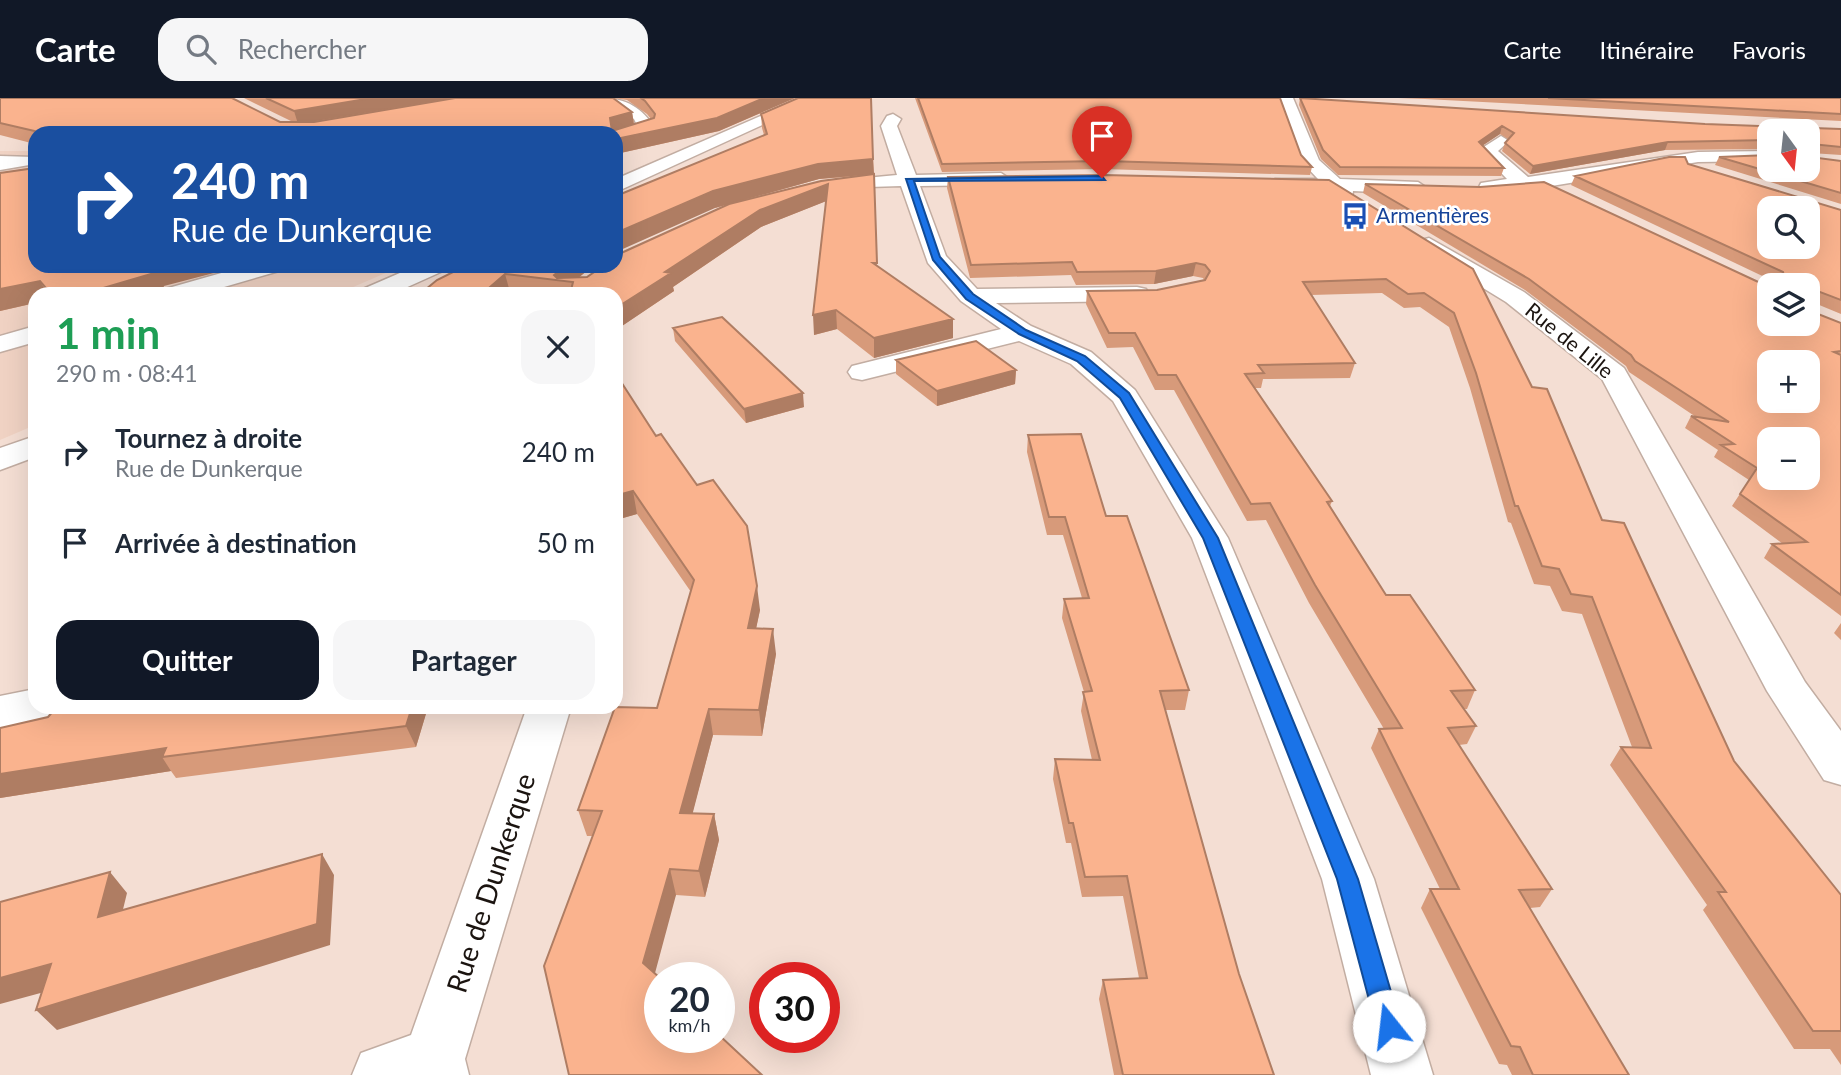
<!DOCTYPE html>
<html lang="fr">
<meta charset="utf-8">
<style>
:root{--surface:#fff;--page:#f6f6f7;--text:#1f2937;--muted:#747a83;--accent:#111827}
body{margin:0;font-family:Lato,sans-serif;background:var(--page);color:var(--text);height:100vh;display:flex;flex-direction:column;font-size:26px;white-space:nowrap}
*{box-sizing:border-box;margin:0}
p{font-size:23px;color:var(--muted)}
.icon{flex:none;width:38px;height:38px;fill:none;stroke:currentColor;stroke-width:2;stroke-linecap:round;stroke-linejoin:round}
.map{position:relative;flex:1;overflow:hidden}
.panel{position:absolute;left:28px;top:189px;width:595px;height:427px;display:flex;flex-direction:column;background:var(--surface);border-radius:21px;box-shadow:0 7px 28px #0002}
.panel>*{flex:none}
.guide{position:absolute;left:28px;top:28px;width:595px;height:147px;border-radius:21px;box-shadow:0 7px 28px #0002;background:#1a4fa0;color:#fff;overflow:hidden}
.needle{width:46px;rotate:165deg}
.buttons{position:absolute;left:1757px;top:21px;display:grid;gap:14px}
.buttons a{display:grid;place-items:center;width:63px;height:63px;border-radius:14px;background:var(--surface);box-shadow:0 7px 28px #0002;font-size:35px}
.speed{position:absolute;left:644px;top:864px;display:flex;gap:14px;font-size:35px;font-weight:700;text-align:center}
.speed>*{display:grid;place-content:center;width:91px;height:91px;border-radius:50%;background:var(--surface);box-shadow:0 7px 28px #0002;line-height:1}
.speed small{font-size:18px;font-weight:400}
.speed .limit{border:10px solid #d22;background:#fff;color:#111}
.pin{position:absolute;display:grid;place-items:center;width:60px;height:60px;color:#fff;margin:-72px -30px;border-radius:50% 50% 50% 0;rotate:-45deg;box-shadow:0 0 7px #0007}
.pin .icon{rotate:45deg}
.me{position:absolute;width:77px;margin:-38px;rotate:344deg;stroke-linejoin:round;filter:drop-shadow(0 0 5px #0008)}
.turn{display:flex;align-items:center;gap:24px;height:147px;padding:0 28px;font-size:32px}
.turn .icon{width:91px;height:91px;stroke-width:2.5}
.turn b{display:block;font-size:49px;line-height:60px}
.round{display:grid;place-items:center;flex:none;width:74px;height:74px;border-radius:21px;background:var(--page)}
.head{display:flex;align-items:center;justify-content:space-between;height:119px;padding:0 28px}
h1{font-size:42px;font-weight:700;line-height:52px;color:#1e9e55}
.action{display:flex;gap:14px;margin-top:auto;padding:14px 28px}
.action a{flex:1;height:80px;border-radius:21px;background:var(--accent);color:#fff;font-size:28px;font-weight:700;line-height:80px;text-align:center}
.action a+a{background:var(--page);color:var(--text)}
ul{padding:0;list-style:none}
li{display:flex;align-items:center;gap:21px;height:91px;padding:0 28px}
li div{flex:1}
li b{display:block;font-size:26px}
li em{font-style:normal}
header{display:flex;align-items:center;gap:42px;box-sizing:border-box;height:98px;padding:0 35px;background:var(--accent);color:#fff}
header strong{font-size:33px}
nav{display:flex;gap:38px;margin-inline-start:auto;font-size:24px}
.search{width:490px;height:63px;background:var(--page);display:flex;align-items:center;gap:18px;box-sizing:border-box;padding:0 24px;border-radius:21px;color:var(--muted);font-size:26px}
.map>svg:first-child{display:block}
</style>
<header>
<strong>Carte</strong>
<div class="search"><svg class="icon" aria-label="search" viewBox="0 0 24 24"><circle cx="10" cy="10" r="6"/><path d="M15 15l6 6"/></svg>Rechercher</div>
<nav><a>Carte</a><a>Itinéraire</a><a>Favoris</a></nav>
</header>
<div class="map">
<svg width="1841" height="977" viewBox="0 0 1841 977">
<rect width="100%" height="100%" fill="#f4ded3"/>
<path fill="#f0d2c3" d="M0 53H35V168H402L337 196H35V327L0 342Z"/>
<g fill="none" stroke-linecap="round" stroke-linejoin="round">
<defs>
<path id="minor" d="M602 0C626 0 643 10 655 31L616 45 615 35 638 29 634 21Z
M802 0H821L616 94V81Z
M1279 0H1293L1319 62 1340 81 1418 84 1427 90 1418 96 1353 93 1352 100 1345 102 1330 92 1275 89 1273 85 1275 81H1318L1302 64Z
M893 16 901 21 897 28 916 77 1001 75 1010 81 1001 87 920 88 946 158 977 191 1137 189 1146 191 1149 196 1146 201 1137 203 996 205 1031 228 1091 254 1135 292 1228 440 1374 781 1433 977H1371L1322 781 1192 440 1113 303 1071 266 1019 243 862 282 852 280 848 274 852 268 1001 231 961 203 928 165 901 88 869 89 824 96 815 90 824 84 897 77 881 28 887 18Z
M1501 38 1509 43 1498 53 1528 79 1698 54 1769 53V63L1698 64 1527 92 1481 93 1479 89 1481 85 1507 81 1479 52Z
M0 58 34 59 35 66 0 72Z
M1429 140 1524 194 1624 270 1805 584 1841 633V687L1824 682 1767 593 1602 281 1506 204 1421 152 1418 147 1421 142Z
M246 168H282L279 173 200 196H162L165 191Z
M416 168H446L443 173 392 196H360L363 191Z
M35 228V244L0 254V238Z
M35 338V359L0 372V350Z
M35 591V609H56L51 618 0 630V598Z
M527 609H571L465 961 469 977H352L361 955 411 937Z"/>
</defs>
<use href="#minor" stroke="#c2ada2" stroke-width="3"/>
<use href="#minor" fill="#fff" fill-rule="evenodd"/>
</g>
<path fill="#d79a7a" d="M0 0 280 24H293L244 0H453L632 14 634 26 651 21 647 16 627 2 614 0H795L719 33 616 56V35H35V46L0 37Z
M871 0 877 168 953 221V240L874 260 837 231 814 237 826 103 761 129 673 189 674 193 616 232V196H523L510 194 465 168H593L578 180 587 179 857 78 819 81 715 110 764 37 762 30 761 16Z
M915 0H1280L1301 57 1312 69 1310 77 1102 71 942 74Z
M1300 0 1705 26 1841 31V57L1811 55 1810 59 1841 63V106L1715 67 1719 59 1808 72 1769 33V51L1665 52 1530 76 1502 53 1505 45 1508 41 1500 36 1483 47 1504 70 1501 78 1338 77 1321 61 1299 7Z
M1398 0H1841V23L1425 1Z
M1688 66 1841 112V216L1812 204 1813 214 1841 225V518L1764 460 1772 446H1783L1732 408 1749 382 1714 359 1718 352 1685 330 1691 318 1696 319 1629 274 1626 268 1525 192 1363 95 1365 86 1769 226 1808 187H1773L1775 184 1571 87 1575 78Z
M0 75 164 188 160 195 156 196H35V205L0 213Z
M948 79 1329 82 1532 289 1602 422 1734 663 1841 797V967L1830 951H1794L1703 812 1707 807 1610 667 1621 649H1632L1582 516 1562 513 1550 488 1534 486 1511 425 1508 424 1470 290 1449 229 1420 209 1404 210 1382 195 1311 197 1355 265 1350 280 1263 281 1261 290H1255L1332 403 1330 408 1386 497 1475 592 1467 611H1464L1476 628 1467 646 1459 647 1552 791 1540 809 1530 810 1629 977H1512L1507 967 1499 966 1421 810 1430 791H1440L1371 650 1379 631H1384L1309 505 1266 422 1247 423 1174 292H1155L1133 249 1107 250 1086 206 1087 193 1157 192 1204 182 1203 180 1193 178 1154 186 1076 187 1071 177 970 180 947 90Z
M673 230 804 309 746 325 675 243Z
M896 262 1016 272 1015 286 937 308 896 276Z
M616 276 760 512 756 530 776 556 762 638 713 637 692 716H714L719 742 705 799 676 797 569 977 593 738H587L578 712 657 610 691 494 637 416 623 420 616 409Z
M1028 337 1106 418 1189 592 1185 612H1165L1239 876 1274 977H1114L1099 901 1103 882 1139 880 1123 798 1082 799 1071 745H1066L1053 681 1055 661 1092 662 1081 613 1084 594 1062 520 1064 501 1082 500 1063 437H1047L1027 354Z
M1841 525V542L1834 535Z
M428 609 416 649 176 680 171 673 0 700V630Z"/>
<path fill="#af7d63" d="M372 0H453L298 26 294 13Z
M764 0H795L719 33 616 56V41Z
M632 14 634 27 612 35 610 20Z
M1502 28 1500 36 1476 52 1479 44Z
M1668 44 1665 52 1530 76 1533 68Z
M873 61 874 76 819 81 715 110 616 154V135L713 93 818 66Z
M828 86 829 102 761 129 673 189 674 193 616 232V210L665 174 760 112Z
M1196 165 1193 178 1154 186 1156 173Z
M164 168H241L164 188 160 195 156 196H83Z
M566 168H593L573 184 555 182 554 177Z
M505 176 510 194 508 196H482Z
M40 183 47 196H35V205L0 213V191Z
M836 212 837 231 814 237 813 217Z
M953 221V240L874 260V240Z
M1016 272 1015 286 937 308V293Z
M803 295 804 309 746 325 744 311Z
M633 393 637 416 623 420 618 397Z
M757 488 760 512 751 555 748 530Z
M773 531 776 556 762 638 759 612Z
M412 609H428L416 649 406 628Z
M709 611 713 637 686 741 680 715Z
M166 650 162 659 171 673 0 700V676Z
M714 716 719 742 705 799 699 773Z
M322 756 334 777 330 847 57 932 36 912Z
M670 771 676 797 651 890 643 865Z
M110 774 127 795 116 840 98 819Z
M51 866 70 887 0 906V880Z"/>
<path fill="#fab38e" stroke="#af7d63" stroke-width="2" fill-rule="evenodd" d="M0 0H232L280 24H314L455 0H613L632 14 610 20 612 33 654 20 655 16 645 3 641 0H764L717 20 616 41V35H43L0 25Z
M266 0H372L294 13Z
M798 0H871L873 61 818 66 713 93 616 135V98L767 36 761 16Z
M918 0H1280L1301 57 1312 69 1103 63 942 66Z
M1300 0 1705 26 1841 31V49L1812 46 1810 59 1841 63V95L1719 59 1769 57V72H1808V33H1769V42L1668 44 1533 68 1505 45 1514 35 1502 28 1479 44 1504 70 1340 69 1323 52Z
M1548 0H1841V16Z
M1669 59H1685L1688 66 1841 112V202L1815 192 1811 194 1813 214 1841 225V253L1834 254 1841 257V497L1772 446 1807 444 1740 396 1757 370 1721 347 1734 346 1691 318 1729 324 1635 263 1631 257 1529 181 1365 86 1480 89 1544 84 1769 189V226H1808V187H1776L1777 179 1784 178 1783 174 1575 78ZM1769 110H1808V149H1769ZM1769 264H1808V303H1769ZM1769 341H1808V380H1769Z
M35 70V168H164L156 170 151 176 83 196H51L40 183 0 191V75Z
M874 76 877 165H873L953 221 874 240 836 212 813 217 828 86 760 112 665 174 671 175 616 210V196H570L573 184 505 176 482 196H420L437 182 465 168H566L554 177 557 180 587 179 603 168H616V158L619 156 729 106 821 83Z
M1103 77 1329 82 1473 171 1532 289 1547 291 1602 422 1624 425 1734 663 1841 797V933H1813L1718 794H1726L1621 649 1651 650 1592 499 1571 496 1559 471 1542 468 1518 408H1515L1476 275 1454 215 1424 195 1408 196 1386 181 1303 184 1355 265 1258 267 1264 275 1245 276 1332 403 1327 404 1386 497H1410L1475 592 1451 593 1476 628 1448 630 1552 791 1519 792 1629 977H1533L1520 949 1511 948 1430 791H1459L1379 631 1402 630 1315 487 1270 405 1251 406 1176 277H1158L1135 235H1109L1087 193 1157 192 1205 182 1210 173 1205 167 1196 165 1156 173 1077 174 1072 164 971 167 948 79Z
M722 219 803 295 744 311 673 230Z
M976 243 1016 272 937 293 896 262Z
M616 276 656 338 661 336 697 387 713 382 747 428 757 488 748 530 773 531 759 612 709 611 680 715 714 716 707 741 699 773 670 771 643 865 660 880V940H719V937L762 977H569L544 868 602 713 578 712 615 609 657 610 694 482 633 393 618 397 616 394Z
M1081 336 1106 418H1127L1189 592 1160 593 1239 876 1274 977H1123L1103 882 1147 880 1127 778 1085 779 1073 725H1069L1055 661 1100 662 1083 594 1092 593 1064 501 1089 500 1065 419H1049L1028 337Z
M83 609H412L406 628 162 659 166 650 0 676V630L48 619 54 612Z
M322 756 317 826 36 912 51 866 0 880V804L110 774 98 819Z"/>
<path fill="#1a73e8" stroke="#114b97" stroke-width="2" d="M1102 78 1105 82 914 83 940 159 973 196 1026 232 1085 258 1129 295 1218 440 1358 781 1401 928 1397 936 1389 940 1380 936 1376 928 1337 781 1203 440 1120 300 1077 263 1019 236 966 201 933 162 906 81Z"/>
<defs>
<symbol id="bus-bare" viewBox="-9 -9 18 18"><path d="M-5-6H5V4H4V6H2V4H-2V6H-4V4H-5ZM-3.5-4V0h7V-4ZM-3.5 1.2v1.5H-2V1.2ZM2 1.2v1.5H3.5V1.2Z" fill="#1a4fb4" stroke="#fff" stroke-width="2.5" paint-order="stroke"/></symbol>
</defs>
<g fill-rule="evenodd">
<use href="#bus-bare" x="1336" y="99" width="38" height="38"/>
</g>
<g text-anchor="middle" stroke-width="5" stroke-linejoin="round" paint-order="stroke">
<g font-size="21" fill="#164399" stroke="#fff" text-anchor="start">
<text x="1376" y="125">Armentières</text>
</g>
<g font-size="21" fill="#1b1410" stroke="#fff">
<text transform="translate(1569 243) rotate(39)" y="7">Rue de Lille</text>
</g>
<g font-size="28" fill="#1b1410" stroke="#fff">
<text transform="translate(491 785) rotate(-72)" y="10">Rue de Dunkerque</text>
</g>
</g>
</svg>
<div class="buttons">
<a><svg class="needle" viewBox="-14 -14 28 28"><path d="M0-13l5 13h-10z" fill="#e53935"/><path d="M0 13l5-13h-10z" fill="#747a83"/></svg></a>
<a><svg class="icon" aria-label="search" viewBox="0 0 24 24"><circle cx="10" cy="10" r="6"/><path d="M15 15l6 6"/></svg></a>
<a><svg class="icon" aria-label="layers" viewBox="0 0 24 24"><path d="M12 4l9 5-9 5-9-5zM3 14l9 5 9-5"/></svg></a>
<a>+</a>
<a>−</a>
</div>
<div class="speed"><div>20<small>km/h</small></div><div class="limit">30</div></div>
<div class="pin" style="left:1102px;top:80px;background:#d93025"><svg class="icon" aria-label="arrive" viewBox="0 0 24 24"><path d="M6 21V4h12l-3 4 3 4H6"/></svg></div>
<svg class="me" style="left:1389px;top:928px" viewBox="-20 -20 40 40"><circle r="19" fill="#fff"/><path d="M0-13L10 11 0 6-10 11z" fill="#1a73e8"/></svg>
<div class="guide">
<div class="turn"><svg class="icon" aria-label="right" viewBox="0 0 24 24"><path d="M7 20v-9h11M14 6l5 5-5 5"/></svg><div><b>240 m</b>Rue de Dunkerque</div></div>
</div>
<section class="panel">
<div class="head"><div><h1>1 min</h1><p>290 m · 08:41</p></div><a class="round"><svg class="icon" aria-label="close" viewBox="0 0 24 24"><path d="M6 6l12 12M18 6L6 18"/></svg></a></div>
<ul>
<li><svg class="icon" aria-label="right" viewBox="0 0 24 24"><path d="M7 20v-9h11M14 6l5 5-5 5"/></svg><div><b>Tournez à droite</b><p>Rue de Dunkerque</p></div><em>240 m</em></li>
<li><svg class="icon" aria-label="arrive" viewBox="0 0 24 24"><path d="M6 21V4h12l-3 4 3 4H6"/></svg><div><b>Arrivée à destination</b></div><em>50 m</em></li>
</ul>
<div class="action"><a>Quitter</a><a>Partager</a></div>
</section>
</div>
